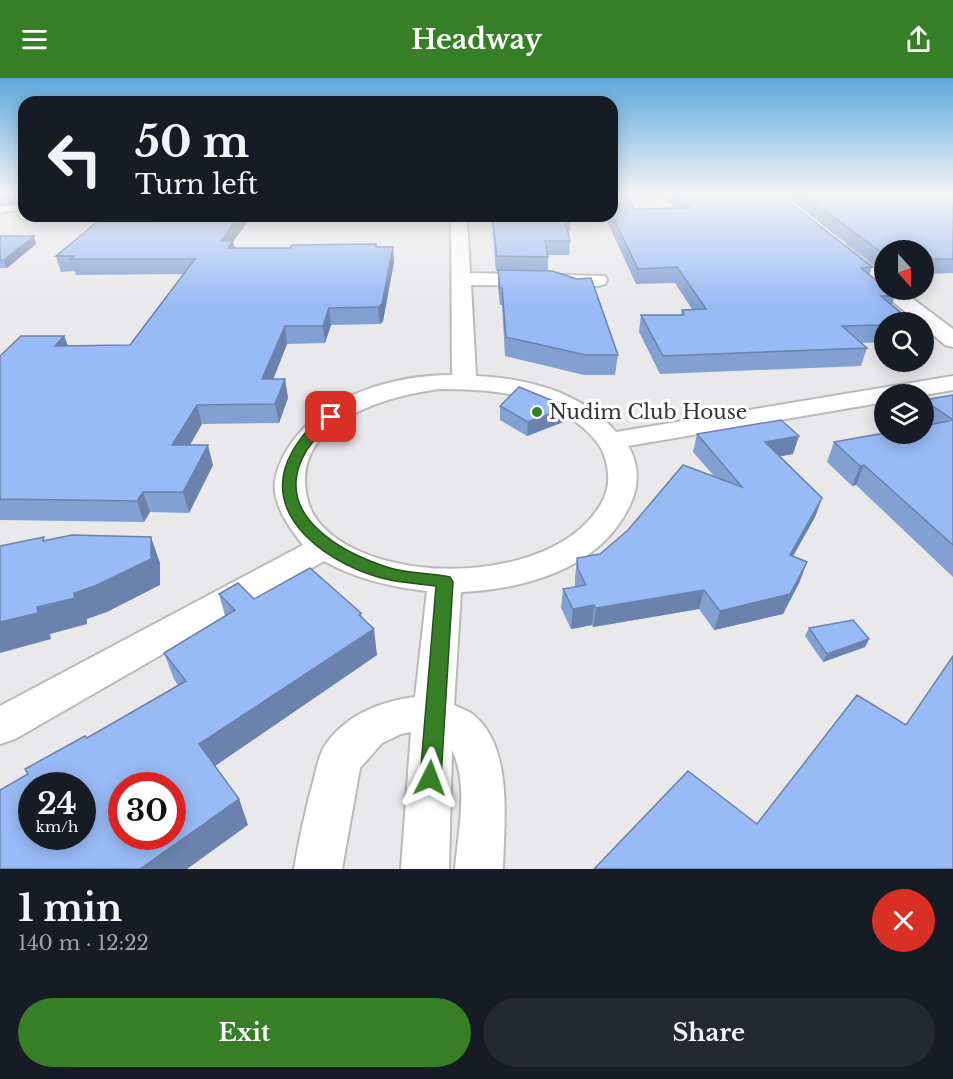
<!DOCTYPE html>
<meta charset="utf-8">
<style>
:root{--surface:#171b24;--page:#242831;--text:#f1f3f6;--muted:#9ea1a6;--accent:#367f26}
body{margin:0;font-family:"Libre Baskerville",serif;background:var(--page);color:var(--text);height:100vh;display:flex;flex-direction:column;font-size:22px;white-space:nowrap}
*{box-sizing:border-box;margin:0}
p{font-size:20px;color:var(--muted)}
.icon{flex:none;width:33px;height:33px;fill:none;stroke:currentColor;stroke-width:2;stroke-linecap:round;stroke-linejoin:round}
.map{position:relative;height:791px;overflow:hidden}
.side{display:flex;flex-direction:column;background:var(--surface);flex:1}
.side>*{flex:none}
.banner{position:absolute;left:18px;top:18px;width:600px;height:126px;border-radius:18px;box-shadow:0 3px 15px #0003;background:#171b24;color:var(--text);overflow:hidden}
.needle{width:39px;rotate:159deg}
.fabs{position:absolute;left:874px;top:162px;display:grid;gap:12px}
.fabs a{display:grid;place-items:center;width:60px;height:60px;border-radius:50%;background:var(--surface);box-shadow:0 3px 15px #0003;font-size:30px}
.speed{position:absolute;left:18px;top:694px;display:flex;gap:12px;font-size:30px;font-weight:700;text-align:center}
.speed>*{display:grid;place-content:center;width:78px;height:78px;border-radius:50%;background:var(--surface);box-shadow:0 3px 15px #0003;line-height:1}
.speed small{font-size:15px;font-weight:400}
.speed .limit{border:9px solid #d22;background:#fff;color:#111}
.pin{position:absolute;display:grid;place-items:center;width:51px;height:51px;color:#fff;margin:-26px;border-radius:12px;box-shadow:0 3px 9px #0006}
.me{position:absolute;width:66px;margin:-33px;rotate:3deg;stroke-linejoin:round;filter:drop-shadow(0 0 4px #0008)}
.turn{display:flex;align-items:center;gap:21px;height:126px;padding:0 18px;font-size:27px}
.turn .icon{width:78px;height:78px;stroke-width:2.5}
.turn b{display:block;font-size:42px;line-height:51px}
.round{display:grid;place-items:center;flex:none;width:63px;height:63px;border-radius:32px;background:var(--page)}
.headline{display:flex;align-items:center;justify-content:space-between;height:102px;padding:0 18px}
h1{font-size:36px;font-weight:700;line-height:45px}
.cta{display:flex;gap:12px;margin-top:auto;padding:12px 18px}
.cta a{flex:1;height:69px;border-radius:36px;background:var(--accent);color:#fff;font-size:24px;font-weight:700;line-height:69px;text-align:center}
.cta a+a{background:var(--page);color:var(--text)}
header{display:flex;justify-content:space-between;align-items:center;height:78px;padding:0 18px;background:var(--accent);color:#fff;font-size:27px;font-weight:700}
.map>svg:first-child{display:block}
</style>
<header><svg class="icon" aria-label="menu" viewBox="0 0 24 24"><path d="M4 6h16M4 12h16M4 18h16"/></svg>Headway<svg class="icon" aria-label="share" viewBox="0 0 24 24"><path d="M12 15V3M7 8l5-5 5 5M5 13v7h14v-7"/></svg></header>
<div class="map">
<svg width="953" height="791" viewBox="0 0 953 791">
<rect width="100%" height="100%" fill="#e9e9ec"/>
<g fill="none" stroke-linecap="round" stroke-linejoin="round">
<defs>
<path id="minor" d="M24 123V131L0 135V125Z
M451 138H467L470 195 605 198 607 202 605 206 598 208 471 207 476 298C526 300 582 314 616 354L953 298V312L924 317 885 316V324L628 368C640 387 639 410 629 429 599 491 525 511 461 514L454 627C459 630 466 632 471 635 514 666 504 745 503 791H455C458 754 469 707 452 672L449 791H401L411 654 401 656 382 665 360 690 342 791H294C299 762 305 733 313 704 316 693 318 680 324 669 344 638 380 623 415 619L427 513C391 509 356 501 324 483L15 661 0 666V628L303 467C291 452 278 434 275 414 273 397 281 381 290 367 324 317 394 297 452 297ZM440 311C491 311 541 315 581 348 591 356 602 368 605 380 609 393 610 407 604 420 564 505 387 511 325 451 311 438 305 421 305 402 305 340 392 317 440 311Z
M840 167 846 168 885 199V212H901L953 251V269L945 267 924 249V244H918L834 176 831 172 834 168Z"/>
<path id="highway" d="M24 116V126L0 129V119Z"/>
</defs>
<use href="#minor" stroke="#bababd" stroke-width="4"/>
<use href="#highway" stroke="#c6c6c7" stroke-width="3"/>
<use href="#minor" fill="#fff" fill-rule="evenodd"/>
<use href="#highway" fill="#bf76cb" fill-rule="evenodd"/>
</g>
<path fill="#83a0d3" d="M612 116 634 131H675L662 116H779L872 189 869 197 895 218 885 244V264L860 265 867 270 861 288 660 296 639 254 641 237H681L682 232 692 231 675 205 636 206 605 139H571L570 153H568L570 163 569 177H548V193L618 277 615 297H584L505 278 502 227H500L498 209V193H496L491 138H612Z
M783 116H953V195L928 196 926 202H924V172H885V196Z
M0 158H34L36 166 7 190H0Z
M233 164 235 170H290L376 166 377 169 394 184 383 243 380 246 331 247 325 265 287 266 273 301H285L288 320 279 345 202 346 190 367 213 387 189 435 150 434 144 444 0 442V278L64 258 68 268 130 267 183 196 76 197 75 193 61 194 56 178Z
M953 317V499L856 407 852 408 827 384 834 364 924 356V322Z
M500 328 568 329 566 343 527 358 500 342Z
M697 356 793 376 780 378 822 420 815 439 793 478 800 503 783 536 714 552 699 531 593 549 592 547 571 551 561 530 563 511 575 509V499L577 480 600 476 714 398 693 374Z
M219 516 361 535V539L377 577 215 688 239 721 248 747 87 660 178 607 174 601 164 575 225 538Z
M809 550 869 561 865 569 823 584 805 558Z"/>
<path fill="#6a82ac" d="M239 138H252L233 164 236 178 221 163Z
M34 158 36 166 7 190 4 182Z
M393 169 394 184 383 243 380 246 378 229Z
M329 230 331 247 325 265 323 248Z
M285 248 287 266 266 320 262 301Z
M64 258 71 275 55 268Z
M285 301 288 320 279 345 275 326Z
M197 327 202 346 178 387 172 367Z
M568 329 566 343 527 358 528 344Z
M799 358 793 376 760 382 765 364Z
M208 367 213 387 189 435 183 414Z
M864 387 856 407 852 408 860 388Z
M143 414 150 434 144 444 137 423Z
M822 420 815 439 783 496 790 477Z
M151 459 160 485V507L107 534 87 541V546L50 556 51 561 0 575V544L74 515Z
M807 484 800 503 783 536 714 552 720 533Z
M704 512 699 531 593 549 596 530Z
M594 527 592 547 571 551 573 531Z
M361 535 364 558 374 551 377 577 209 692 199 666Z
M869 561 865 569 823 584 827 576Z
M239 721 248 747 187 791H140Z"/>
<path fill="#98baf5" stroke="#6a82ac" stroke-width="1.5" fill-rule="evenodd" d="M612 116H624L634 131 690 130 676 116H779L872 189 861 190 885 209V212H888L895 218H881L912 244H885V247L842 248 867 270 663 278 641 237H684L682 232 706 231 677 189 638 191 612 137Z
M803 116H953V181H924V172H885V177Z
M161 138H239L221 163H233L228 170H290L292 167 376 166V169H393L382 226 378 229 329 230 323 248H285L262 301H285L275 326 197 327 172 367H208L183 414H143L137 423 0 421V278L21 258H64L55 268 130 267 195 181H70L74 178H56L97 144H155Z
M492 138H571V139H564L570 163H545L548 179 497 178Z
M0 158H34L4 182H0Z
M924 182 931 187H924Z
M498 192 552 193 577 201 591 200 618 277H586L506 259 502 210H500Z
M519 309 568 329 528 344 500 328Z
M953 317V467L864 387 860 388 834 364 885 355V356H924V348L953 342 924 322Z
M781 342 799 358 765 364 822 420 790 477 807 484 790 516 720 533 704 512 596 530 594 527 573 531 563 511 586 507 578 491 577 480 600 476 628 452 683 387 742 409 697 356Z
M72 457 151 459V481L95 508 74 515 75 520 37 529 38 535 0 544V468L44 459 43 463Z
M310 490 361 535 359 537 374 551 199 666 239 721 140 791H0V712L28 696 25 691 85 658 87 660 186 603 164 575 235 532 219 516 238 505 254 521ZM32 708H82V759H32ZM122 708H172V759H122Z
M853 542 869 561 827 576 809 550Z
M953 578V791H594L688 693 757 746 857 617 906 647Z"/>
<linearGradient id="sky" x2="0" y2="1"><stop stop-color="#5ca8da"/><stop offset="0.51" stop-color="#f5f5f6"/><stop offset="1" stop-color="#f5f5f6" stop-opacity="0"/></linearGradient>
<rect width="953" height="227" fill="url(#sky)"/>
<path fill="#367f26" stroke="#235319" stroke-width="1.5" d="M331 336 337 339C325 354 310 362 302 381 275 440 345 476 390 490 407 495 427 495 445 498L450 499 453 504 441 700 437 706 430 709 423 706 420 700 436 508C421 506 405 505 390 502 334 490 255 440 292 374 300 360 315 340 331 336Z"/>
<circle fill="#367f26" stroke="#fff" stroke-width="2" cx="537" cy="334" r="6"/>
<g text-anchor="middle" stroke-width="6" stroke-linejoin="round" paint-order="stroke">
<g font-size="20" fill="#353536" stroke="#fff" text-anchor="start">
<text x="549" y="341">Nudim Club House</text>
</g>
</g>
</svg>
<div class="fabs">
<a><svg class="needle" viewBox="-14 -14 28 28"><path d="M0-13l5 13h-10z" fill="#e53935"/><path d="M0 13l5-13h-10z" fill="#9ea1a6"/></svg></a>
<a><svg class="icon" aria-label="search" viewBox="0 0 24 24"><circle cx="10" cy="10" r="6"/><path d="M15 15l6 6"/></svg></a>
<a><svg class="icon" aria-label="layers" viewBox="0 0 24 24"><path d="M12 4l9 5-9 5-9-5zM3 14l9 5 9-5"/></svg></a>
</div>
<div class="speed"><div>24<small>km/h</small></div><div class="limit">30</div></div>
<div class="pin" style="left:331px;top:339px;background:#d93025"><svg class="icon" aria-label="arrive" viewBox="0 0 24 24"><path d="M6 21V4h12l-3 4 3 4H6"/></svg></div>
<svg class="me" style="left:430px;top:700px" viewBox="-20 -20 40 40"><path d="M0-17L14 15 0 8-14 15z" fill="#367f26" stroke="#fff" stroke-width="4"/></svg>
<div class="banner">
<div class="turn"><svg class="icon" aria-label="left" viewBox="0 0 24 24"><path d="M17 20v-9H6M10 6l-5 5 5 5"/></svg><div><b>50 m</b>Turn left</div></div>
</div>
</div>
<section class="side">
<div class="headline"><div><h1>1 min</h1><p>140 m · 12:22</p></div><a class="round" style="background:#d93025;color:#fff"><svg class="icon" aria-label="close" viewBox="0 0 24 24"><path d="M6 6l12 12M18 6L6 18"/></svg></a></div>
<div class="cta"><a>Exit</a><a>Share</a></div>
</section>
